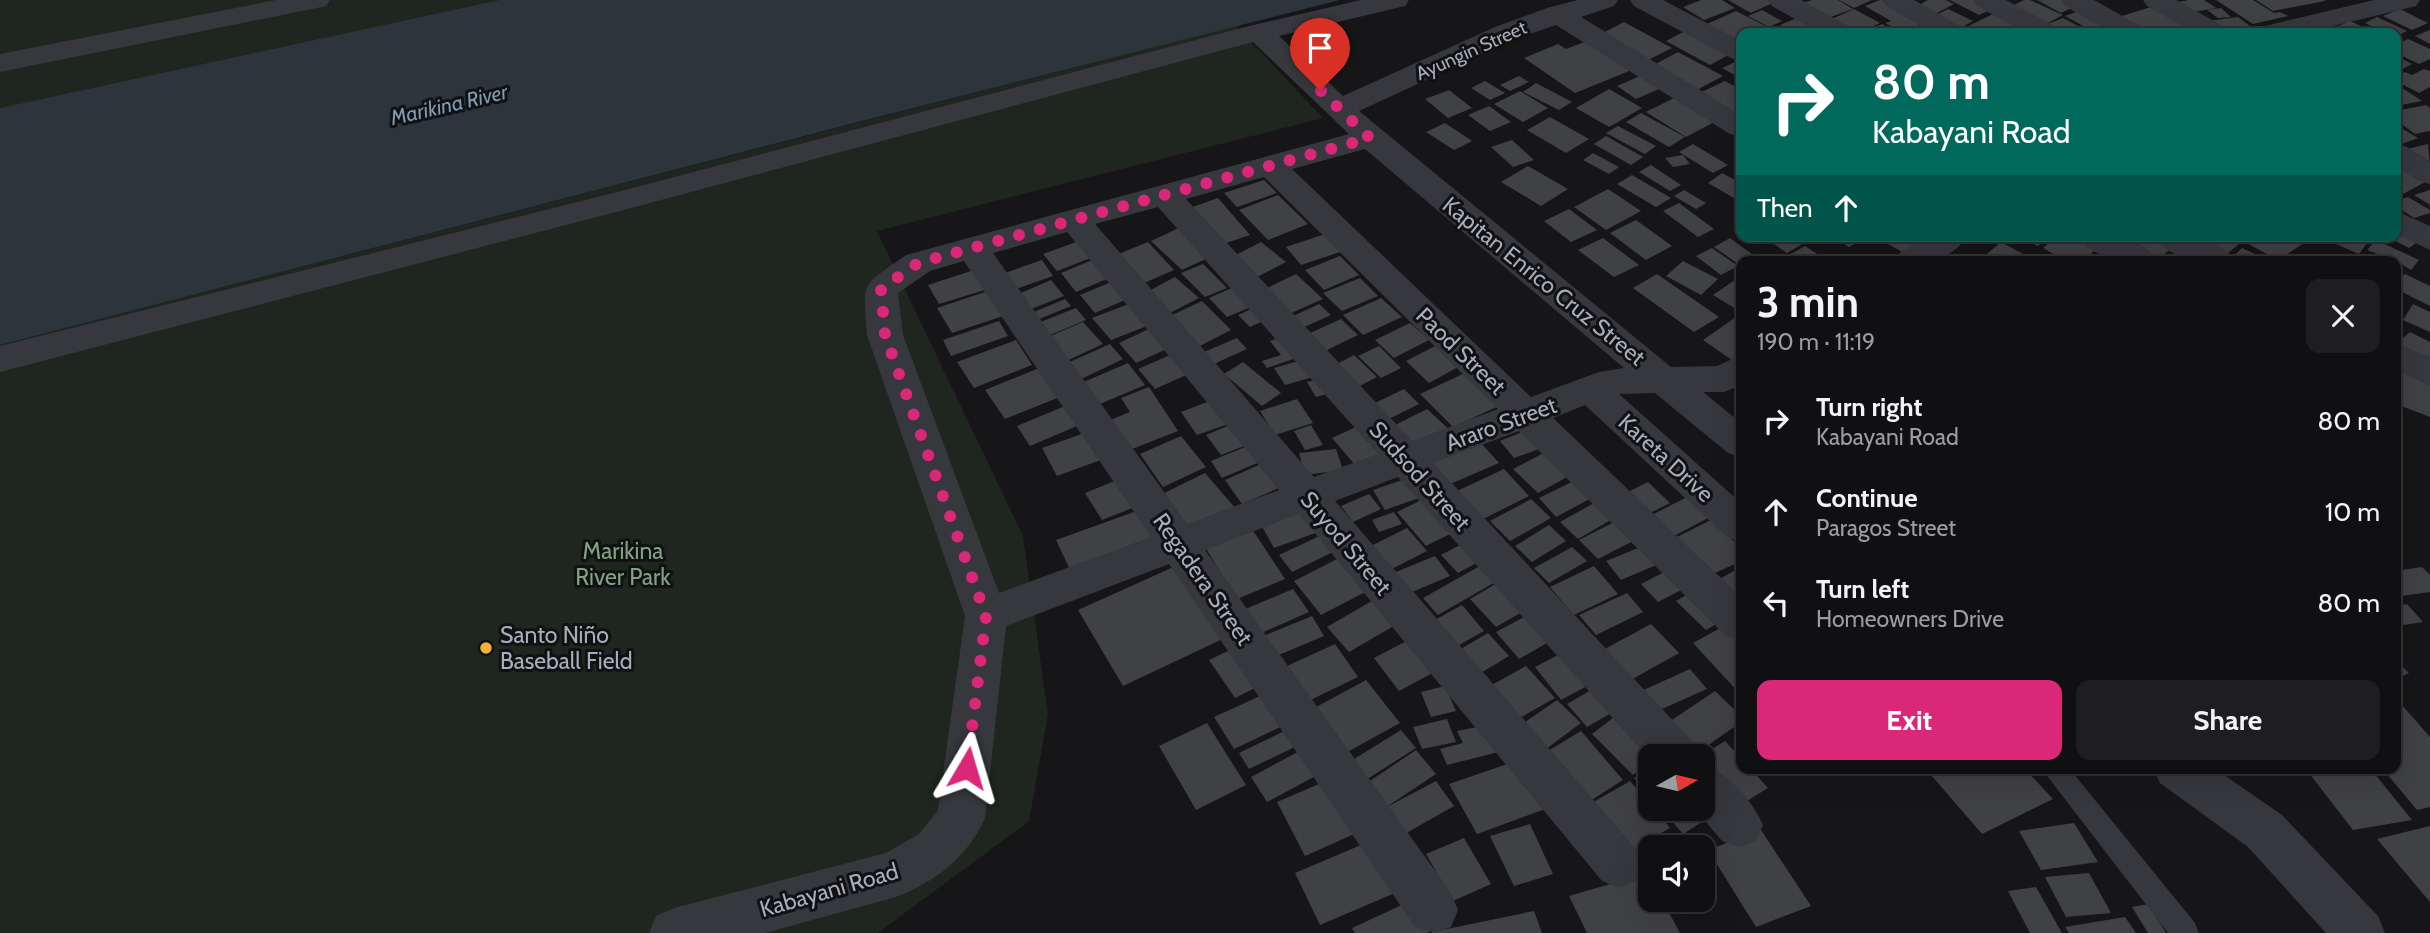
<!DOCTYPE html>
<meta charset="utf-8">
<style>
:root{--surface:#101012;--page:#1e1e20;--text:#f1f3f6;--muted:#9c9d9f;--line:#303032;--accent:#db2777}
body{margin:0;font-family:Cabin,sans-serif;background:var(--page);color:var(--text);height:100vh;display:flex;flex-direction:column;font-size:26px;white-space:nowrap}
*{box-sizing:border-box;margin:0}
p{font-size:23px;color:var(--muted)}
.icon{flex:none;width:38px;height:38px;fill:none;stroke:currentColor;stroke-width:2;stroke-linecap:round;stroke-linejoin:round}
.map{position:relative;flex:1;overflow:hidden}
.details{position:absolute;left:1736px;top:256px;width:665px;height:518px;display:flex;flex-direction:column;background:var(--surface);border-radius:14px;box-shadow:0 7px 28px #0002,0 0 0 2px var(--line)}
.details>*{flex:none}
.top-card{position:absolute;left:1736px;top:28px;width:665px;height:214px;border-radius:14px;box-shadow:0 7px 28px #0002,0 0 0 2px var(--line);background:#00695c;color:#fff;overflow:hidden}
.needle{width:46px;rotate:82deg}
.controls{position:absolute;left:1638px;top:744px;display:grid;gap:14px}
.controls a{display:grid;place-items:center;width:77px;height:77px;border-radius:14px;background:var(--surface);box-shadow:0 7px 28px #0002,0 0 0 2px var(--line);font-size:35px}
.pin{position:absolute;display:grid;place-items:center;width:60px;height:60px;color:#fff;margin:-72px -30px;border-radius:50% 50% 50% 0;rotate:-45deg;box-shadow:0 0 7px #0007}
.pin .icon{rotate:45deg}
.me{position:absolute;width:77px;margin:-38px;rotate:7deg;stroke-linejoin:round;filter:drop-shadow(0 0 5px #0008)}
.turn{display:flex;align-items:center;gap:24px;height:147px;padding:0 21px;font-size:32px}
.turn .icon{width:91px;height:91px;stroke-width:2.5}
.turn b{display:block;font-size:49px;line-height:60px}
.then{display:flex;align-items:center;height:66px;padding:0 21px;background:#0003;gap:14px;font-size:26px}
.round{display:grid;place-items:center;flex:none;width:74px;height:74px;border-radius:14px;background:var(--page)}
.summary{display:flex;align-items:center;justify-content:space-between;height:119px;padding:0 21px}
h1{font-size:42px;font-weight:700;line-height:52px}
.button{display:flex;gap:14px;margin-top:auto;padding:14px 21px}
.button a{flex:1;height:80px;border-radius:14px;background:var(--accent);color:#fff;font-size:28px;font-weight:700;line-height:80px;text-align:center}
.button a+a{background:var(--page);color:var(--text)}
ul{padding:0;list-style:none}
li{display:flex;align-items:center;gap:21px;height:91px;padding:0 21px}
li div{flex:1}
li b{display:block;font-size:26px}
li em{font-style:normal}
.map>svg:first-child{display:block}
</style>
<div class="map">
<svg width="2430" height="933" viewBox="0 0 2430 933">
<rect width="100%" height="100%" fill="#161618"/>
<path fill="#1e261f" d="M0 0H499L0 108Z
M1235 25 1323 118 877 231 1023 536 1048 714 1029 821 878 933H0V345Z"/>
<path fill="#2c353c" d="M499 0H1340L866 120 0 345V108Z"/>
<path fill="#404145" d="M1701 0H1722L1735 8 1704 20 1683 7Z
M1728 0H1779L1751 13Z
M1812 0H1838L1853 9 1822 20 1798 5Z
M1839 0H1872L1854 8Z
M1880 0H1893L1930 21 1902 32 1885 23 1891 21 1865 6Z
M1928 0H1946L1954 4 1935 14 1917 6Z
M1950 0H1980L1995 8 1979 15Z
M2024 0H2030L2063 15 2048 23 2012 6Z
M2037 0H2071L2080 4 2061 13Z
M2189 0H2204L2216 8 2182 14 2167 4Z
M2216 0H2253L2274 13 2280 12 2288 16 2253 24Z
M2256 0H2325V1L2273 11Z
M2151 7 2198 33H2140L2115 18Z
M2221 8 2231 17 2218 18 2207 10Z
M1854 9 1880 23 1858 33H1845L1825 22Z
M1948 9 1973 21 1955 31 1930 18Z
M2085 9 2117 26 2096 33 2065 16Z
M2400 9 2428 23 2412 30 2383 16Z
M1762 10 1782 21 1769 27 1748 16Z
M1736 11 1779 33H1741V43L1707 24Z
M1995 13 2037 33 1956 32Z
M1804 15 1830 31 1793 33 1780 25Z
M2238 17 2251 27 2223 31 2209 21Z
M2377 17 2407 31 2396 36V33H2386L2365 23Z
M2063 18 2092 33H2052L2040 27Z
M2350 21 2377 33H2344L2334 28Z
M1624 22 1672 48 1644 62 1597 36Z
M1928 22 1948 33H1905Z
M1882 24 1898 33H1862Z
M1691 28 1734 52 1710 65 1666 41Z
M2430 30V44L2415 36Z
M2408 39 2430 49V59L2419 64 2396 53V45Z
M1590 40 1634 69 1575 93 1524 58 1558 44 1566 49Z
M1678 52 1723 76 1693 92 1650 67Z
M2396 56 2412 64 2399 71 2396 69Z
M1735 62 1741 65 1740 78 1722 68Z
M2424 69 2430 71V87L2419 93 2396 81V77L2405 72 2412 75Z
M1647 73 1666 86 1636 99 1617 86Z
M1519 76 1529 82 1510 91 1500 85Z
M1485 81 1505 93 1490 100 1471 88Z
M1725 81 1741 90V126L1693 96Z
M1536 83 1572 102 1559 110 1523 92Z
M2396 84 2422 101 2396 106Z
M1609 89 1642 108 1609 127 1576 108Z
M1449 90 1472 108 1448 118 1425 99Z
M1520 91 1548 108 1523 122 1494 104Z
M1680 95 1720 119 1686 137 1646 112Z
M2426 105 2430 108V131L2415 134 2396 120V111Z
M1489 106 1511 122 1490 131 1468 115Z
M1641 113 1685 137 1669 147 1626 122Z
M1550 117 1589 139 1566 153 1527 130Z
M1445 123 1472 141 1454 150 1426 132Z
M2396 125 2418 138 2396 146Z
M1618 126 1656 146 1645 154 1606 133Z
M1606 136 1643 157 1631 165 1594 144Z
M1512 140 1534 160 1513 167 1491 147Z
M1693 144 1728 165 1713 173 1679 152Z
M2428 144 2430 167 2403 150Z
M1593 153 1619 167 1609 174 1583 160Z
M1683 155 1690 164 1673 167 1665 158Z
M2397 163 2429 180 2403 194 2396 190Z
M1651 165 1681 185 1670 191 1639 172Z
M1528 166 1568 189 1541 206 1501 182Z
M1722 173 1741 183V202L1708 183Z
M1632 175 1671 198 1656 207 1617 184Z
M1264 180 1277 193 1237 207 1224 193Z
M1608 189 1641 211 1606 230 1574 207Z
M1684 190 1706 203 1696 209 1674 196Z
M2430 190V205L2414 195Z
M1278 195 1308 224 1268 240 1239 210Z
M2408 197 2430 210V213L2414 218 2396 206V201Z
M1218 198 1250 235 1214 247 1184 210Z
M1679 203 1714 229 1698 237 1663 211Z
M1569 209 1597 230 1571 242 1544 221Z
M1636 220 1672 246 1646 260 1610 233Z
M1181 227 1212 256 1182 270 1151 241Z
M2396 228 2420 240 2409 248 2386 236H2396Z
M1328 233 1343 251 1301 265 1286 247Z
M1762 236H1803L1809 240 1787 253Z
M1833 236H1867L1849 247Z
M1874 236H1917L1927 242 1909 256Z
M2017 236H2048L2038 246Z
M2057 236H2086L2102 244 2083 261H2066L2043 248Z
M2145 236H2159L2176 245 2155 261 2126 251Z
M2204 236H2226L2240 243 2221 259 2194 244Z
M2243 236H2298L2307 241 2278 260 2239 239Z
M2343 236H2372L2359 254 2336 244Z
M1603 238 1639 265 1614 277 1578 250Z
M1730 238 1756 257 1741 261V266L1714 247Z
M1082 240 1096 256 1057 271 1043 254Z
M2376 240 2419 260 2411 270 2396 261 2367 250Z
M1148 242 1174 270 1142 284 1116 255Z
M1261 242 1286 262 1257 277 1232 257Z
M2001 242 2032 259 1979 261Z
M1805 246 1828 261H1788L1784 258Z
M1712 248 1738 266 1721 275 1696 256Z
M2242 248 2270 261H2229Z
M1340 256 1359 275 1324 290 1305 270Z
M1097 258 1114 276 1076 292 1061 273Z
M1042 260 1053 276 1013 290 1002 274Z
M1683 261 1718 279 1701 295 1666 276Z
M1203 264 1227 288 1205 297 1181 273Z
M977 269 988 289 939 304 928 285Z
M1296 274 1323 299 1289 314 1263 290Z
M1657 274 1719 317 1694 332 1633 288Z
M2405 274 2430 286V306L2396 289V283Z
M1175 277 1199 298 1166 315 1143 294Z
M1360 278 1378 296 1342 311 1323 293Z
M1738 278 1741 280V312L1713 295Z
M1051 280 1064 296 1021 313 1009 298Z
M1116 280 1132 297 1095 313 1080 295Z
M1234 287 1253 306 1227 317 1209 298Z
M988 291 1003 316 952 333 937 308Z
M1381 298 1402 317 1363 335 1343 315Z
M1065 299 1071 306 1032 322 1027 315Z
M1202 301 1231 330 1196 348 1166 318Z
M1134 302 1152 324 1111 340 1092 318Z
M1319 304 1331 315 1300 329 1289 318Z
M2413 304 2430 312V332L2403 320Z
M1258 306 1270 318 1250 327 1238 315Z
M1076 308 1086 320 1043 338 1033 325Z
M1739 315 1741 358 1736 363 1703 340Z
M1341 319 1358 335 1325 351 1308 334Z
M999 321 1008 336 951 356 943 340Z
M1083 322 1103 344 1062 363 1048 337Z
M1410 323 1429 340 1394 358 1375 340Z
M1155 326 1173 346 1136 363 1119 343Z
M2410 332 2430 342V371L2396 352V344Z
M1288 335 1302 356 1267 368 1262 361 1281 355 1270 341Z
M1237 338 1247 349 1207 367 1197 355Z
M1016 340 1032 365 974 388 957 362Z
M1110 344 1123 359 1077 381 1063 365Z
M1437 345 1460 366 1429 383 1406 361Z
M1379 346 1401 368 1381 378 1358 356Z
M1177 352 1193 372 1155 389 1138 369Z
M1354 355 1377 377 1356 388 1333 366Z
M1309 358 1320 375 1285 385 1274 368Z
M1243 362 1281 393 1262 406 1224 374Z
M1128 363 1145 385 1095 406 1079 384Z
M1044 366 1065 395 1005 419 985 390Z
M2396 369 2430 382V417L2396 404Z
M1469 371 1503 404 1453 427 1420 394Z
M1328 377 1337 391 1316 397 1307 382Z
M1149 387 1178 431 1127 451 1108 421 1130 412 1121 398Z
M1404 389 1419 404 1387 420 1371 405Z
M1218 398 1234 422 1197 435 1181 412Z
M1297 399 1313 423 1275 435 1260 411Z
M1070 404 1084 423 1030 446 1017 426Z
M1427 409 1453 433 1418 452 1393 426Z
M1237 422 1252 443 1221 455 1206 435Z
M1367 422 1392 450 1356 466 1332 438Z
M1311 425 1323 445 1305 450 1294 431Z
M1093 430 1109 457 1057 476 1042 448Z
M1527 430 1542 448 1514 458 1500 441Z
M1181 436 1206 467 1163 487 1140 454Z
M1257 442 1269 458 1222 478 1211 461Z
M1480 442 1499 463 1448 485 1430 463Z
M1553 448 1578 471 1538 493 1513 469Z
M1336 449 1343 470 1305 475 1299 453Z
M1270 460 1288 484 1242 504 1225 480Z
M1504 469 1529 496 1481 520 1455 492Z
M1205 473 1236 509 1189 533 1158 496Z
M1414 476 1427 495 1385 510 1373 490Z
M1584 476 1601 493 1556 517 1539 498Z
M1122 478 1140 505 1102 520 1085 493Z
M1648 482 1670 503 1650 513 1628 492Z
M1369 494 1381 509 1353 522 1341 506Z
M1434 494 1464 527 1426 546 1397 512Z
M1687 497 1708 518 1672 537 1650 516Z
M1603 498 1621 514 1578 539 1560 522Z
M1531 499 1551 518 1510 541 1490 521Z
M1305 507 1321 531 1274 548 1260 523Z
M1145 508 1163 541 1072 574 1056 540Z
M1394 512 1402 524 1379 532 1372 520Z
M1622 518 1641 537 1598 559 1579 540Z
M1713 519 1741 549V561L1713 574 1677 537Z
M1549 525 1566 541 1532 562 1515 546Z
M1407 528 1427 551 1388 571 1369 547Z
M1252 529 1285 579 1237 599 1205 547Z
M1326 533 1339 549 1292 572 1279 555Z
M1475 537 1491 555 1458 573 1441 555Z
M1653 542 1668 560 1621 580 1606 561Z
M1572 547 1587 561 1549 583 1534 568Z
M1347 554 1375 587 1321 615 1294 581Z
M1435 556 1450 576 1405 595 1391 574Z
M1494 558 1509 574 1438 615 1423 598Z
M1180 564 1229 636 1123 686 1078 610Z
M1678 565 1695 583 1658 602 1641 584Z
M1594 566 1618 594 1574 615 1550 587Z
M1741 567V603L1718 580Z
M2422 567 2430 575V592L2401 596 2396 591V571Z
M1509 576 1536 604 1496 627 1470 599Z
M1701 586 1731 615 1706 630 1676 601Z
M1293 589 1309 612 1259 634 1243 610Z
M1627 593 1643 612 1596 635 1579 615Z
M1382 595 1404 620 1349 652 1327 627Z
M2407 604 2423 622 2404 625 2396 616V606Z
M1462 605 1484 631 1445 653 1422 627Z
M1537 610 1561 635 1519 659 1496 632Z
M1312 616 1324 636 1274 657 1261 637Z
M1735 620 1741 626V695L1693 643Z
M1651 624 1679 653 1631 680 1603 650Z
M1488 633 1509 656 1469 680 1447 657Z
M1416 636 1442 668 1399 691 1374 658Z
M1335 644 1358 677 1300 705 1276 671Z
M1241 645 1267 682 1235 698 1209 660Z
M1573 647 1600 679 1561 700 1535 667Z
M2396 661 2409 673 2396 679Z
M1526 666 1555 698 1509 724 1481 691Z
M1690 669 1707 689 1653 713 1637 693Z
M1366 680 1400 723 1340 756 1307 712Z
M1605 682 1625 705 1587 727 1567 704Z
M1445 686 1456 711 1431 717 1421 692Z
M1271 691 1291 722 1234 749 1214 717Z
M1715 691 1741 716V722L1696 754 1666 724Z
M1557 700 1581 723 1546 749 1522 724Z
M2402 705 2430 737V807L2417 810 2382 768H2396V706Z
M1622 711 1658 756H1650V762L1633 775 1592 734Z
M1447 719 1456 742 1422 749 1413 727Z
M1207 723 1246 785 1196 810 1159 746Z
M1293 727 1303 743 1249 769 1239 753Z
M1477 727 1507 750 1447 765 1440 749 1463 743 1457 731Z
M1401 730 1416 748 1361 783 1346 764Z
M1581 731 1623 780 1590 801 1548 751Z
M1725 741 1741 758V768H1750L1768 788 1742 804 1703 761V755Z
M1305 748 1321 773 1267 802 1251 777Z
M1416 750 1436 774 1385 808 1436 781 1454 806 1401 836 1364 785Z
M1525 758 1553 806 1477 834 1449 784Z
M1650 768V796L1634 778Z
M1946 768H2024L2053 799 1982 834 1931 775Z
M2305 768H2370L2412 820 2353 830Z
M1333 778 1363 830 1305 856 1277 802Z
M1630 781 1650 804V808H1654L1670 828 1622 856 1583 808Z
M1703 793 1719 811 1683 834 1661 808H1703Z
M2074 823 2098 862 2041 870 2019 831Z
M1530 824 1553 874 1514 886 1490 836Z
M2430 826V902L2377 839Z
M1761 830 1811 906 1756 927 1708 850Z
M1464 838 1491 884 1453 901 1426 854Z
M1375 839 1402 890 1320 925 1295 873Z
M1648 873 1650 900H1662L1680 933H1587L1569 896Z
M2089 873 2111 913 2066 917 2045 877Z
M2036 887 2062 933H2030L2008 891Z
M1417 898 1435 929 1427 933H1355L1352 928Z
M2148 904 2166 933H2148L2132 907Z
M1534 911 1542 933H1432V932Z
M2125 917 2136 933H2069L2065 927Z"/>
<g fill="none" stroke-linecap="round" stroke-linejoin="round">
<path fill="#37383d" fill-rule="evenodd" d="M2041 768H2069L2195 923 2199 933H2168Z"/>
<path fill="#37383d" fill-rule="evenodd" d="M276 0H330L326 6 317 8 0 72V54Z
M1361 0H1409L1405 6 1279 36 1343 96 1495 27 1547 8 1578 0H1618L1614 6 1581 17 1741 115V137L1730 134 1556 25 1515 39 1359 111 1671 367 1717 366 1741 355V385L1724 392H1703L1741 423V457L1728 453 1655 393 1619 394 1741 503V542L1727 537 1585 405 1553 418 1741 597V642L1726 636 1519 431 1433 463 1692 741 1699 756H1650V760L1398 477 1335 501 1636 849 1643 865 1636 881 1619 888 1602 881 1299 514 1205 550 1451 893 1458 910 1451 927 1436 933 1415 927 1169 564 1006 626 985 818C967 858 936 881 896 897L765 933H649L656 916 674 908 886 853 919 834 938 810 965 616 867 335C863 278 860 288 906 255L1349 134 1253 42 620 211 0 372V346L606 195 1249 26ZM1365 149 1624 368 1599 372 1531 397 1292 169ZM1264 177 1498 409 1412 441 1186 199ZM1158 207 1378 454 1314 477 1095 224ZM1067 232 1279 490 1187 524 993 253ZM964 261 1151 537 999 593 903 335 898 293 930 271Z
M1630 0H1663L1741 41V60L1731 58 1634 6Z
M1768 0H1801L1850 27 1854 33H1820L1772 6Z
M1882 0H1914L1962 27 1966 33H1933L1886 6Z
M1973 0H2006L2056 27 2060 33H2026L1977 6Z
M2061 0H2094L2142 27 2146 33H2112L2065 6Z
M2143 0H2176L2225 27 2229 33H2195L2147 6Z
M2374 0H2420L2416 6 2304 33H2257L2261 27Z
M2396 144 2407 147 2430 161V184L2419 181 2396 166Z
M2396 211 2430 226V250L2396 234Z
M1927 236H1967C1949 264 1924 261 1895 261L1900 253Z
M2078 236C2105 236 2141 234 2158 261 2130 261 2095 263 2078 236Z
M2154 236C2181 236 2218 234 2235 261 2207 261 2171 263 2154 236Z
M2396 343 2430 357V386L2396 370Z
M1703 764C1729 774 1752 800 1763 825L1756 841 1739 847 1722 841 1694 808H1703Z
M2153 768H2214L2282 815 2378 916 2385 933H2326L2248 847 2160 783Z"/>
</g>
<g fill="none" stroke-linecap="round" stroke-linejoin="round">
<path stroke="#db2777" stroke-width="12" stroke-dasharray="0 21.6" d="M967 768 986 616 885 335 881 289 918 263 1370 138 1320 90"/>
</g>
<circle fill="#f2b134" stroke="#111113" stroke-width="2.5" cx="486" cy="648" r="7"/>
<g text-anchor="middle" stroke-width="6" stroke-linejoin="round" paint-order="stroke">
<g font-size="19" fill="#a8adb8" stroke="#111113">
<text transform="translate(1471 50) rotate(-24)" y="7">Ayungin Street</text>
</g>
<g font-size="21" font-style="italic" fill="#7f9bb3" stroke="#111113">
<text transform="translate(449 105) rotate(-13)" y="7">Marikina River</text>
</g>
<g font-size="23" fill="#a8adb8" stroke="#111113">
<text transform="translate(1544 281) rotate(39)" y="8">Kapitan Enrico Cruz Street</text>
<text transform="translate(1461 351) rotate(44)" y="8">Paod Street</text>
<text transform="translate(1501 424) rotate(-20)" y="8">Araro Street</text>
<text transform="translate(1666 458) rotate(42)" y="8">Kareta Drive</text>
<text transform="translate(1420 476) rotate(48)" y="8">Sudsod Street</text>
<text transform="translate(1346 543) rotate(50)" y="8">Suyod Street</text>
<text transform="translate(1203 579) rotate(55)" y="8">Regadera Street</text>
<text transform="translate(829 890) rotate(-16)" y="8">Kabayani Road</text>
</g>
<g font-size="23" fill="#7fa381" stroke="#111113">
<text x="623" y="559">Marikina<tspan x="623" dy="26">River Park</tspan></text>
</g>
<g font-size="23" fill="#a8adb8" stroke="#111113" text-anchor="start">
<text x="500" y="643">Santo Niño<tspan x="500" dy="26">Baseball Field</tspan></text>
</g>
</g>
</svg>
<div class="controls">
<a><svg class="needle" viewBox="-14 -14 28 28"><path d="M0-13l5 13h-10z" fill="#e53935"/><path d="M0 13l5-13h-10z" fill="#9c9d9f"/></svg></a>
<a><svg class="icon" aria-label="sound" viewBox="0 0 24 24"><path d="M4 9h4l5-4v14l-5-4H4zM17 9q2 3 0 6"/></svg></a>
</div>
<div class="pin" style="left:1320px;top:90px;background:#d93025"><svg class="icon" aria-label="arrive" viewBox="0 0 24 24"><path d="M6 21V4h12l-3 4 3 4H6"/></svg></div>
<svg class="me" style="left:967px;top:768px" viewBox="-20 -20 40 40"><path d="M0-17L14 15 0 8-14 15z" fill="#db2777" stroke="#fff" stroke-width="4"/></svg>
<div class="top-card">
<div class="turn"><svg class="icon" aria-label="right" viewBox="0 0 24 24"><path d="M7 20v-9h11M14 6l5 5-5 5"/></svg><div><b>80 m</b>Kabayani Road</div></div>
<div class="then">Then<svg class="icon" aria-label="ahead" viewBox="0 0 24 24"><path d="M12 20V5M6 11l6-6 6 6"/></svg></div>
</div>
<section class="details">
<div class="summary"><div><h1>3 min</h1><p>190 m · 11:19</p></div><a class="round"><svg class="icon" aria-label="close" viewBox="0 0 24 24"><path d="M6 6l12 12M18 6L6 18"/></svg></a></div>
<ul>
<li><svg class="icon" aria-label="right" viewBox="0 0 24 24"><path d="M7 20v-9h11M14 6l5 5-5 5"/></svg><div><b>Turn right</b><p>Kabayani Road</p></div><em>80 m</em></li>
<li><svg class="icon" aria-label="ahead" viewBox="0 0 24 24"><path d="M12 20V5M6 11l6-6 6 6"/></svg><div><b>Continue</b><p>Paragos Street</p></div><em>10 m</em></li>
<li><svg class="icon" aria-label="left" viewBox="0 0 24 24"><path d="M17 20v-9H6M10 6l-5 5 5 5"/></svg><div><b>Turn left</b><p>Homeowners Drive</p></div><em>80 m</em></li>
</ul>
<div class="button"><a>Exit</a><a>Share</a></div>
</section>
</div>
